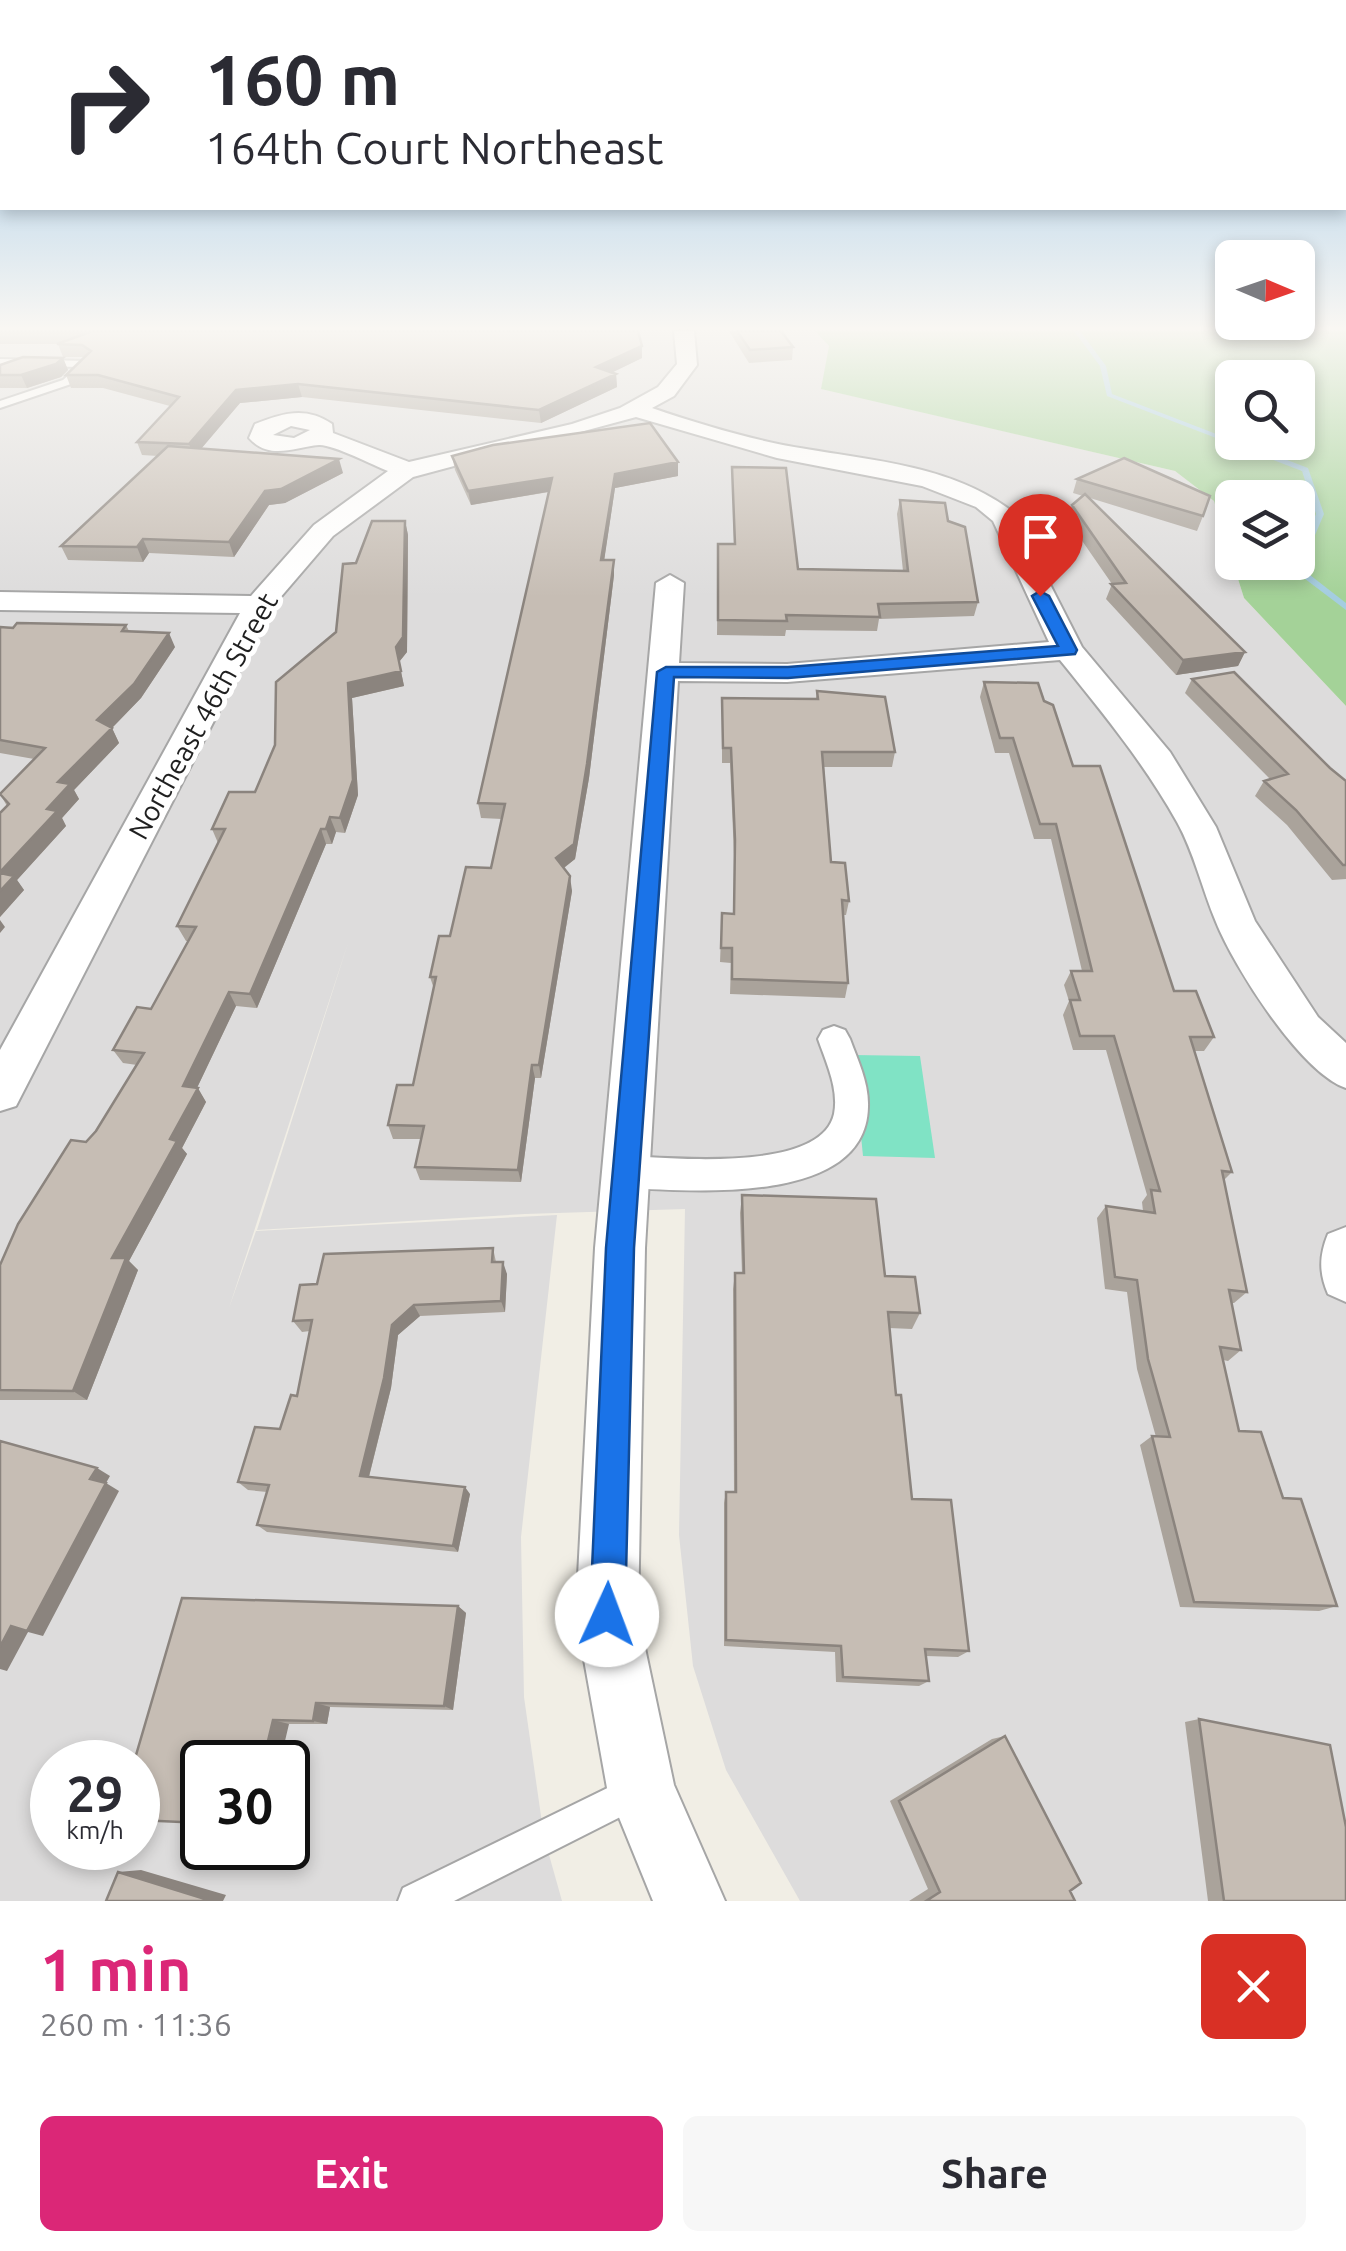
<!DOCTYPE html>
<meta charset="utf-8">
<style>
:root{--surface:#fff;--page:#f7f7f7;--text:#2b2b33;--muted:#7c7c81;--accent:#db2777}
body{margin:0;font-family:Ubuntu,sans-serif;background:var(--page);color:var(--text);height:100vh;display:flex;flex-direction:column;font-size:38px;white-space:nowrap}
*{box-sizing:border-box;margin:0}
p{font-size:32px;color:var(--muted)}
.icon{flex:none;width:55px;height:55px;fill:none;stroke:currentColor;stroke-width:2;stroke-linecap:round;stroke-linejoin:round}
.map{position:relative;height:1901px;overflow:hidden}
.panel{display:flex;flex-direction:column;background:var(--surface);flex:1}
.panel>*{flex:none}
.top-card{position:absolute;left:0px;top:0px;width:1348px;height:210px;box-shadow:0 5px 15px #0003;background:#fff;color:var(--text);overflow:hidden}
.needle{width:65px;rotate:92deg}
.buttons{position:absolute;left:1215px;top:240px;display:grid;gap:20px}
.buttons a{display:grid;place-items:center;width:100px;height:100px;border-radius:15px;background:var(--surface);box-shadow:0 5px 15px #0003;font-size:50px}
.speed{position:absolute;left:30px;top:1740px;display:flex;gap:20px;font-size:50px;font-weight:700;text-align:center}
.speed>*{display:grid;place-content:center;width:130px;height:130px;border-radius:50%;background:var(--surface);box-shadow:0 5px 15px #0003;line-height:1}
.speed small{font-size:25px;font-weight:400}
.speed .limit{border:5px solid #111;border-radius:15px;background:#fff;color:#111}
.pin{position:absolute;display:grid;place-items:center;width:85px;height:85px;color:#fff;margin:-102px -42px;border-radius:50% 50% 50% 0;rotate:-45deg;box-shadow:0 0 10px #0007}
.pin .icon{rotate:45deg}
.me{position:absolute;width:110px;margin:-55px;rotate:2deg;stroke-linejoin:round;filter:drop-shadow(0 0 8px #0008)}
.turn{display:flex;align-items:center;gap:35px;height:210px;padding:0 40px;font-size:45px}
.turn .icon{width:130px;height:130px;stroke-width:2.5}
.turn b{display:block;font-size:70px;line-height:85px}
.round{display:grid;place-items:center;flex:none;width:105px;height:105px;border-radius:15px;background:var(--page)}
.headline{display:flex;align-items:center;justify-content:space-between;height:170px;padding:0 40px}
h1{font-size:60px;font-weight:700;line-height:75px;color:var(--accent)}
.primary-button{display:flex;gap:20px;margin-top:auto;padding:20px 40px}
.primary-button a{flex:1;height:115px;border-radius:15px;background:var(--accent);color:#fff;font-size:40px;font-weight:700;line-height:115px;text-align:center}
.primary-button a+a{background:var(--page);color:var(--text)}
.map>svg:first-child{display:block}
</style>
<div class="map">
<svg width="1346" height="1901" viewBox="0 0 1346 1901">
<rect width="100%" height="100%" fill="#f1eee5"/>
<path fill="#dddcdc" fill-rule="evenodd" d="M0 331H815L829 346 822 389 1175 471 1214 501 1244 598 1346 706V1901H800L726 1770 693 1666 679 1535 685 1209 525 1214 257 1230 348 943 229 1308 256 1231 557 1215 521 1537 524 1697 544 1837 562 1901H0ZM52 1762H138V1848H52ZM202 1762H288V1848H202Z"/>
<path fill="#a4d298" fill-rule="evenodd" d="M815 331H1346V706L1244 598 1233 563 1298 562V498H1232V560L1214 501 1175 471 821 389 829 346ZM1232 378H1298V442H1232Z"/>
<path fill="#80e3c5" d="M853 1055 920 1056 935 1158 863 1156Z"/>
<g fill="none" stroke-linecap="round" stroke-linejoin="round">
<path fill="#a4cde0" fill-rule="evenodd" d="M1074 331H1080L1106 366 1112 394 1232 440V442H1240L1308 468 1324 514 1301 568 1346 603V610L1292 569 1295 562H1298V556L1316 514 1302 471 1107 396 1100 366Z"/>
<defs>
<path id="service" d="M0 359 87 361 92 364 71 384 0 408V401L63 380 78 367 0 365Z
M634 1775 646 1780 651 1792 646 1804 454 1901H398L403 1888Z"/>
<path id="pedestrian" d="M834 1026 845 1030 850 1039C858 1061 869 1083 868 1107 866 1206 693 1191 627 1188L614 1183 609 1172 614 1161 627 1156C672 1158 821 1173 834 1114 839 1089 826 1062 818 1039L823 1030Z"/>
<path id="minor" d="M674 331H694L697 365 674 396 652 408C693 422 736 435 778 444 857 460 947 461 1013 512L1082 647 1170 752 1216 827 1255 921 1318 1017 1346 1043V1088C1301 1073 1234 967 1216 922 1202 889 1194 852 1177 822 1144 763 1102 712 1060 660L787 682 678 681 645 1248 638 1615 674 1785 725 1901H653L607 1788 576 1615 595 1248 656 583 670 575 684 583 679 663 787 664 1049 642 993 521 976 507 922 486 777 458 636 417 413 477 333 536 273 606 16 1106 0 1111V1050L240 613 0 610V592L251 596 314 525 388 471C373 465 332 444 319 445 294 447 270 461 249 438L255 424C283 413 306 406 332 424L333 433 409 462 572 424 620 408 658 387 677 364ZM291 426 310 430 294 438 273 435Z
M1346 1227V1302L1328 1294C1319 1273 1319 1256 1328 1234Z"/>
</defs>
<use href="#service" stroke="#a6a6a6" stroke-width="4"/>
<use href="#pedestrian" stroke="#a6a6a6" stroke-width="4"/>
<use href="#minor" stroke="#a6a6a6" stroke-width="4"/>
<use href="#service" fill="#fff" fill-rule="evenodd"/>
<use href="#pedestrian" fill="#fff" fill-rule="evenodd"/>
<use href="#minor" fill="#fff" fill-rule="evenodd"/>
</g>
<path fill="#aaa39b" d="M0 331 642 346V358L612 372 616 374 617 387 541 423 302 397 240 403 201 449 343 473 285 503 269 505 234 557 149 553 143 562 68 560 61 546 158 456 142 455 137 442 170 406 103 388H71L66 375 84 357H63L58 344H0Z
M729 331H781L793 347 792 360 749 363Z
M63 358 68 370 61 377 27 388H0V365Z
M452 456 678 476 615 488 604 560 614 575 589 778 575 859 564 868 572 891 541 1078H535L521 1182 420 1180 415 1167 421 1139H393L388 1125 413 1085 434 989 430 977 450 936 491 868 502 819 481 818 478 803 549 492 471 505 455 470Z
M732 467 798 569 903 571 897 514 900 500 948 521 978 602 974 616 879 619 877 631 786 630 785 636 717 635 718 544H734Z
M1077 479 1203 516 1197 531 1090 498 1245 652 1238 666 1176 675 1106 599 1112 584 1067 519 1072 505 1083 496 1073 493Z
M405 521 408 535 407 652 399 662 404 686 352 698 358 795 345 833 336 832 332 844H326L257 1008 236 1006 197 1088 206 1102 182 1148 187 1154 129 1261 138 1270 87 1400H0V1265L86 1142 96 1131 137 1065 123 1063 113 1050 151 1009 188 941H186L177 926 218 843 212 829 255 792 336 632 356 563Z
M126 625 129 631 175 647 141 698 112 728 119 743 74 790 79 799 62 818 66 826 17 880 24 890 0 917 7 806 0 794 34 759 0 753V627Z
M1192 679 1330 768 1346 781V879L1332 880 1287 825 1255 796 1264 781 1270 779 1185 693Z
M984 682 1044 701 1174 991 1214 1037 1204 1051H1194L1232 1172 1224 1180 1247 1292 1234 1303H1232L1241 1350 1228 1361 1223 1360 1239 1431 1283 1498 1337 1606 1319 1611 1180 1607 1140 1445 1152 1436 1156 1437 1137 1369 1127 1292 1105 1289 1097 1218 1106 1206 1143 1211 1142 1202 1147 1195 1106 1050H1073L1063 1015 1069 1001 1064 985 1071 971H1082L1051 839H1034L1009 753H995L980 697Z
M817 691 895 752 892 767H824L831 862 849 901 846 915H843L848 983 845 998 730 994 731 963 720 962 722 913 734 914V855L730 763H722V698L816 699Z
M742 1195 885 1276 920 1313 912 1329 889 1328 896 1395 912 1499 969 1651 958 1657 926 1656 929 1681 919 1686 836 1682 835 1652 724 1646V1503L726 1492H734L733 1289 735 1273H742L740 1213Z
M493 1248 496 1262 507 1274 505 1312 420 1316 398 1335 391 1388 369 1477 470 1494 458 1552 267 1532 257 1525 267 1492 248 1490 238 1482 280 1429 297 1396 310 1331 302 1332 293 1321 317 1284Z
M458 1606 466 1613 453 1710 330 1707 327 1724H289L138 1762Z
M1199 1719 1346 1901H1208L1185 1722Z
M1005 1736 1075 1901H909L928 1889 890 1801 992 1739Z"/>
<path fill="#8b847e" d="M642 346V358L597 380 596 367Z
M63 358 68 370 61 377 27 388 21 375Z
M616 374 617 387 541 423 539 410Z
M298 384 302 397 240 403 194 457 189 444 236 390Z
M339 459 343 473 285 503 269 505 234 557 229 542 265 491Z
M678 462V476L615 488 602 575 601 560 615 474Z
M552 478 553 491 471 505 468 491Z
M405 521 408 535 407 652 399 662 404 686 352 698 358 795 345 833 340 818 348 683 396 647Z
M143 539 149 553 143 562 137 547Z
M614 560V575L589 778 575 859 557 873 556 858Z
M169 633 175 647 141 698 112 728 119 743 74 790 79 799 62 818 66 826 17 880 24 890 0 917V873L47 809 58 782 97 720Z
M1245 652 1238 666 1176 675 1183 660Z
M330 817 336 832 332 844 326 829Z
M321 829 326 844 257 1008 250 994Z
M570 876 572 891 541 1078 539 1065Z
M0 920 5 927 0 933Z
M229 992 236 1006 195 1092 198 1088 206 1102 182 1148 187 1154 129 1261 138 1270 87 1400 73 1391 112 1258 170 1139 183 1086Z
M532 1065 535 1078 521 1182 518 1170Z
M503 1262 507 1274 505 1312 501 1301Z
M414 1305 420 1316 398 1335 391 1388 367 1484 360 1476 392 1325Z
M97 1468 110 1476 106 1483 119 1491 43 1636 28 1632 7 1671 0 1669V1647Z
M465 1487 470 1494 458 1552 453 1546Z
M458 1606 466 1613 453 1710 444 1706Z
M316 1703 330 1707 327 1724 313 1721Z
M273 1720 289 1724 280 1762H263Z
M141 1870 226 1895 223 1901H205L118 1872Z"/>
<path fill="#c6bdb4" stroke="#8b847e" stroke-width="2.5" d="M0 331H638L642 346 596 367 616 374 539 410 298 384 236 390 189 444 137 442 179 397 98 375H66L91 351 82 345 57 344 90 332Z
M737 331H781L793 347 750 350Z
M23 357 63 358 56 364 21 375H0V365Z
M650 423 678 462 615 474 601 560H614L587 764 574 844 556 858 570 876 539 1065H532L518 1170 415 1167 424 1126 388 1125 397 1085H413L436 977H430L439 936H450L466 867 491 868 505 804 478 803 552 478 468 491 452 456 493 445Z
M168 446 339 459 281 489 265 491 229 542 143 539 137 547 61 546Z
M1124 458 1210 496 1203 516 1077 479Z
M732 467 786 468 798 569 908 571 900 500 945 503 948 521 965 527 978 602 878 604 880 617 786 615 787 621 718 620V544H735Z
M1085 494 1245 652 1183 660 1111 584 1126 583 1072 505Z
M372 521H405L403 637 396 647 401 671 348 683 353 780 340 818 330 817 326 829H321L250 994 229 992 183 1086 198 1088 170 1139 177 1141 112 1258H126L73 1391 0 1390V1265L18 1224 71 1140 86 1142 96 1131 144 1053 113 1050 137 1007 151 1009 196 927 177 926 225 829H212L229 792H255L275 745 276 682 336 632 343 564 356 563Z
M17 623 126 625 122 631 169 633 134 684 97 720 112 728 58 782 70 784 47 809 57 811 0 872V813L9 804 0 794 45 748 0 740V627L13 628Z
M1234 672 1330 768 1346 781V865H1343L1296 810 1264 781 1288 774 1192 679Z
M984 682 1038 683 1044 701 1053 705 1073 766H1100L1174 991H1196L1214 1037H1190L1232 1172 1222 1171 1247 1292 1229 1290 1241 1350 1220 1347 1239 1431 1261 1432 1283 1498 1301 1499 1337 1606 1194 1602 1152 1436 1170 1437 1148 1359 1137 1280 1115 1277 1106 1206 1155 1213 1151 1190 1160 1191 1114 1036H1080L1070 1000H1080L1071 971H1092L1056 824H1040L1013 738H1000Z
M817 691 885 697 895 752H822L831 862 845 863 849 901 842 900 848 983 732 979V948H721L722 913 734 914 735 840 731 748H723L722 698 818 699Z
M0 873 14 876 0 891Z
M742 1195 876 1199 885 1276 915 1277 920 1313 888 1312 896 1395H901L912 1499 951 1500 969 1651 925 1649 929 1681 843 1677 841 1646 726 1640V1492H736L735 1273H744Z
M493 1248 492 1262H503L501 1301 414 1305 392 1325 384 1378 360 1476 465 1487 453 1546 257 1525 269 1485 238 1482 255 1427 280 1429 291 1395 297 1396 312 1320 293 1321 300 1285 317 1284 324 1254Z
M0 1441 97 1468 90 1479 106 1483 27 1631 11 1626 0 1647Z
M182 1598 458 1606 444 1706 316 1703 313 1721 273 1720 263 1762H202V1823L138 1820V1762H134Z
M1199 1719 1330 1745 1346 1827V1901H1224Z
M1005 1736 1081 1883 1070 1891 1075 1901H926L940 1892 899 1801Z
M118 1872 205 1899V1901H106Z"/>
<linearGradient id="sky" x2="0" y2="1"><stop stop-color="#8dbee5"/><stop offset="0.55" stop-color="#f9f7f3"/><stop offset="1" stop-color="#f9f7f3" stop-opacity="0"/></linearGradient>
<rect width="1346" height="597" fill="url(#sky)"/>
<path fill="#1a73e8" stroke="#114b97" stroke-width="2.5" d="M1040 591 1049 596 1077 650 1075 654 788 678 674 677 634 1248 625 1615 620 1627 607 1632 595 1627 590 1615 606 1248 657 672 666 667H788L1058 646 1032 596Z"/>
<g text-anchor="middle" stroke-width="10" stroke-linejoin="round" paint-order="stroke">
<g font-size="28" fill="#1f1f1f" stroke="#fff">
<text transform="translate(203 716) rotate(-61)" y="10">Northeast 46th Street</text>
</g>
</g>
</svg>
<div class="buttons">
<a><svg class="needle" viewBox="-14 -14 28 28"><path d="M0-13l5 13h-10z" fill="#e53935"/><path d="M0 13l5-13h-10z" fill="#7c7c81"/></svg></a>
<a><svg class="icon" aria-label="search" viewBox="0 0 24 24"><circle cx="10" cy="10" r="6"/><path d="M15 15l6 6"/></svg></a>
<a><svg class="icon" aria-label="layers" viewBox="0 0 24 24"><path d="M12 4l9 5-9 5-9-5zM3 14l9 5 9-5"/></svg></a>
</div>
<div class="speed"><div>29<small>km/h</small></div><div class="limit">30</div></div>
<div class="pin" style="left:1040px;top:596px;background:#d93025"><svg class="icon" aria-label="arrive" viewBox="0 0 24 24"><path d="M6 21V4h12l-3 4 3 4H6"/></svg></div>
<svg class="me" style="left:607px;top:1615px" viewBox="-20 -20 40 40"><circle r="19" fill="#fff"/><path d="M0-13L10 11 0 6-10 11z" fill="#1a73e8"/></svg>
<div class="top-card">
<div class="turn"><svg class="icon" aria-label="right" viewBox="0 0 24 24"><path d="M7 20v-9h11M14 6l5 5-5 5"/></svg><div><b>160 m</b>164th Court Northeast</div></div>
</div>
</div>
<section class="panel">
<div class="headline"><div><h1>1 min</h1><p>260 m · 11:36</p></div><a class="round" style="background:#d93025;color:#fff"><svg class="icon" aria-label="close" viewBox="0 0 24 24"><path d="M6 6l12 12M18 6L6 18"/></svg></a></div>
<div class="primary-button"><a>Exit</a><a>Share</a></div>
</section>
